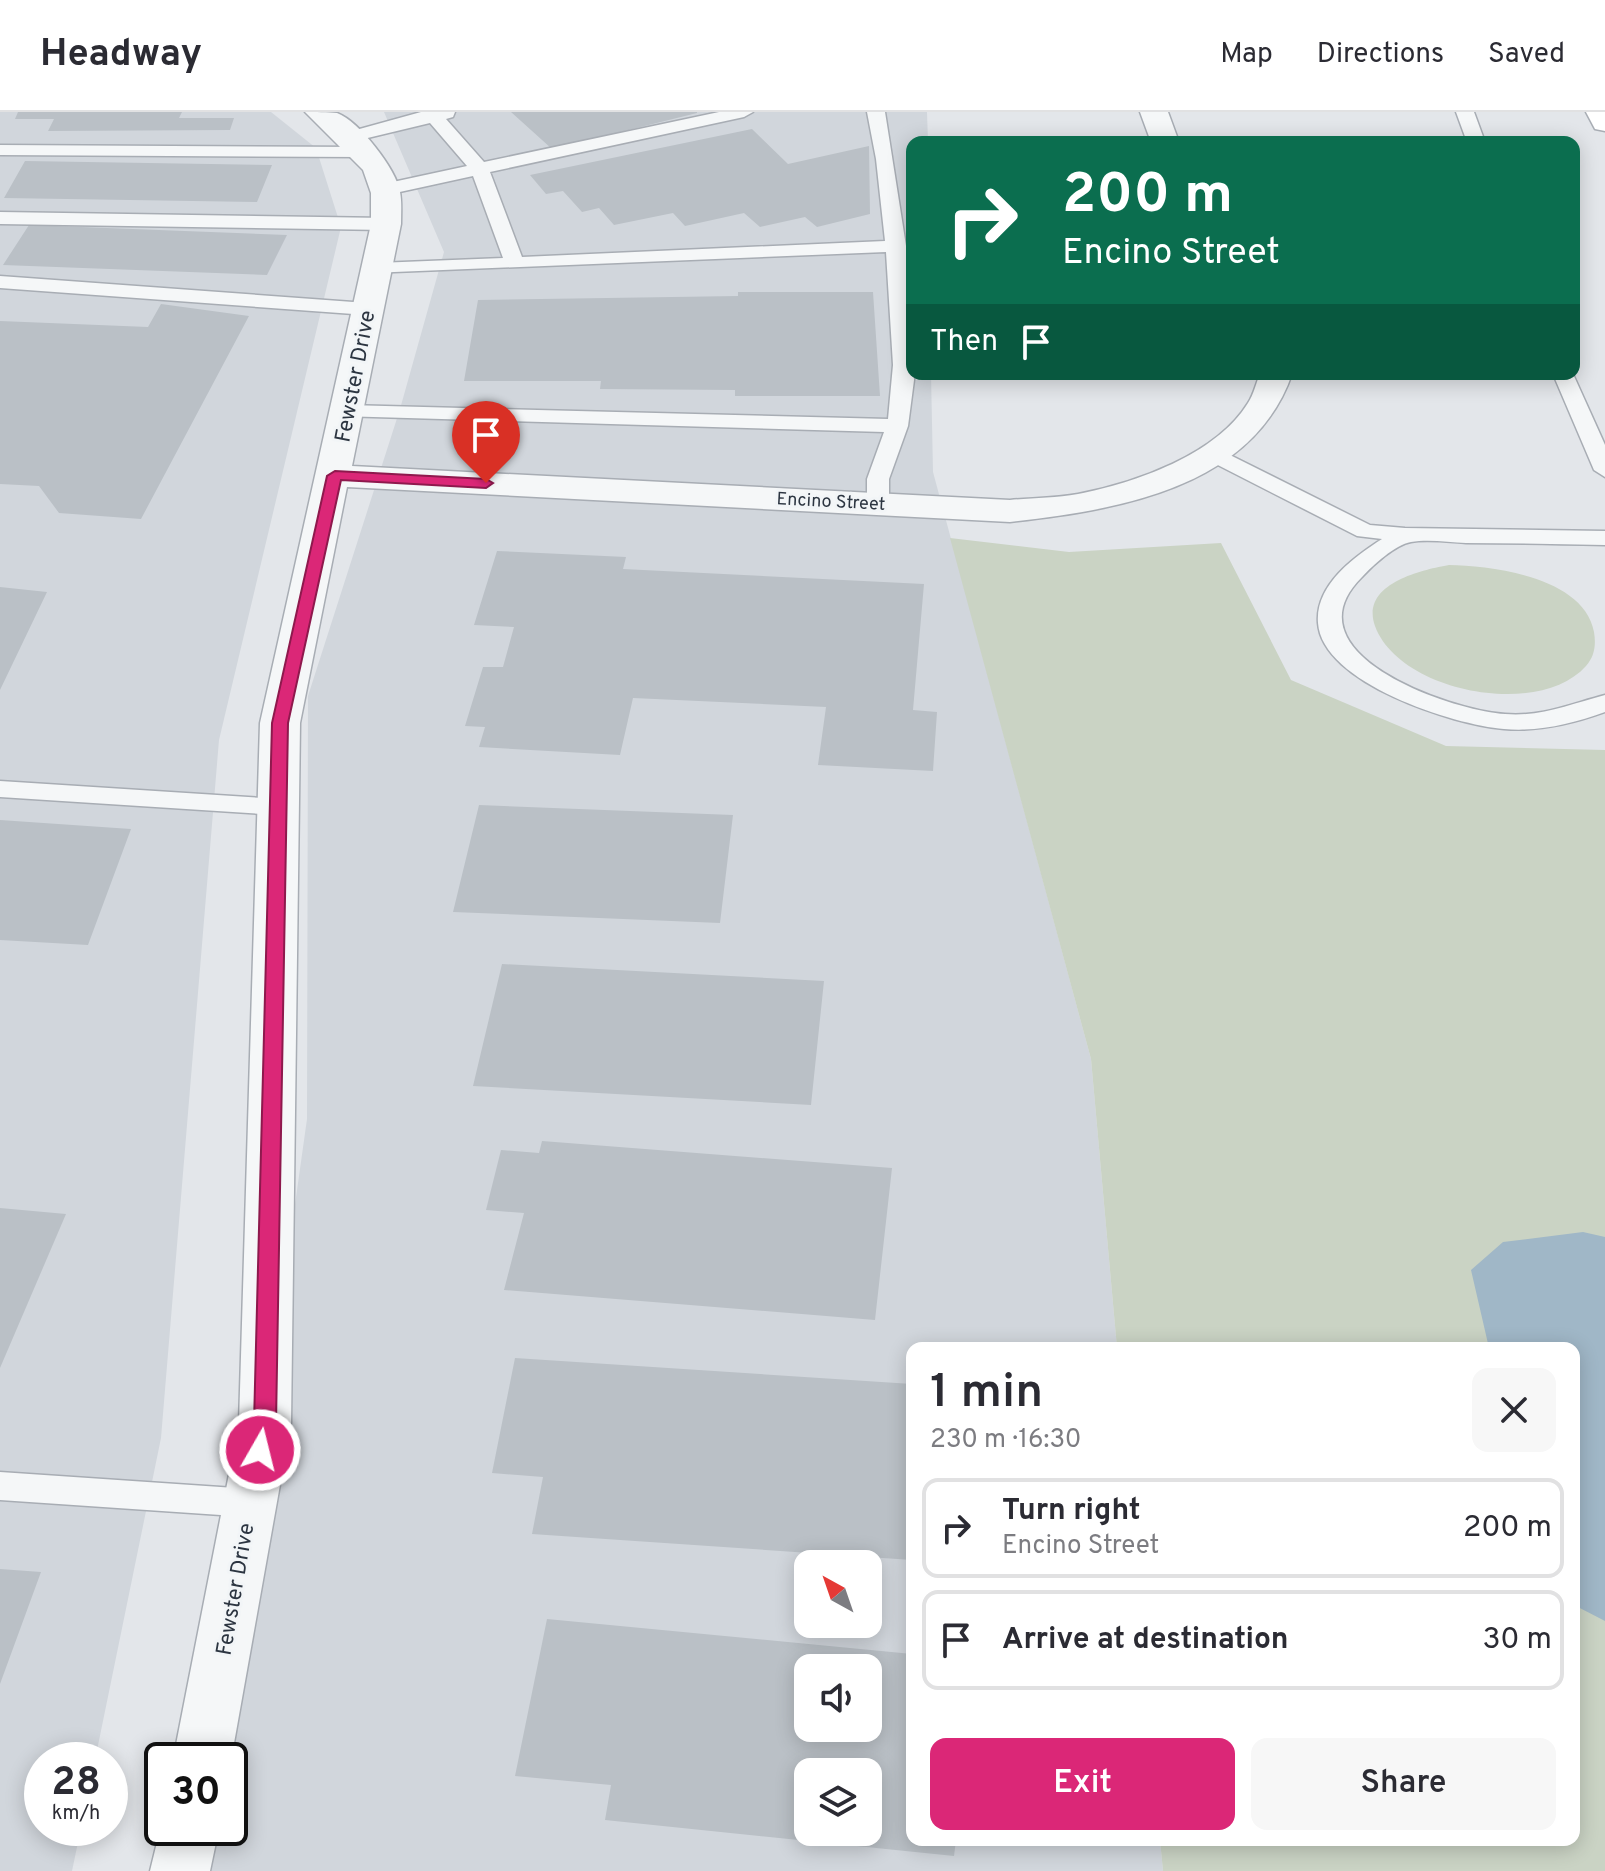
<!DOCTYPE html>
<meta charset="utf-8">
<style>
:root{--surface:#fff;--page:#f7f7f7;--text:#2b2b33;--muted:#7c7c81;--line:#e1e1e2;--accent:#db2777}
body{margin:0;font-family:Overpass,sans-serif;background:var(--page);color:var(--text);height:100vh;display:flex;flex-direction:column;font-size:30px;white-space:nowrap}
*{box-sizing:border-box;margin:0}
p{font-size:26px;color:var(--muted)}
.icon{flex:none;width:44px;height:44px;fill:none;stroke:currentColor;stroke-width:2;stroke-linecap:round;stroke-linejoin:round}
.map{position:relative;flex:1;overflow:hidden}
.side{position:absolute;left:906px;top:1230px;width:674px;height:504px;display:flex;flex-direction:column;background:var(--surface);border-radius:16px;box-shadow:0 4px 20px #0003}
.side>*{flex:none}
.banner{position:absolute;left:906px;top:24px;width:674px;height:244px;border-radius:16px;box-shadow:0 4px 20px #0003;background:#0b6e4f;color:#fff;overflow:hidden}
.needle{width:52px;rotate:320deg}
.tools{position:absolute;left:794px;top:1438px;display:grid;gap:16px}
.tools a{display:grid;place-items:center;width:88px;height:88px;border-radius:16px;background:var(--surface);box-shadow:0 4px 20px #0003;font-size:40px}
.speed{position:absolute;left:24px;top:1630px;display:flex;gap:16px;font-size:40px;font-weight:700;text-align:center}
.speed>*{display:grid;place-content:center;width:104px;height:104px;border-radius:50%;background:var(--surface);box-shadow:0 4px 20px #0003;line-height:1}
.speed small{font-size:20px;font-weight:400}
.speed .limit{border:4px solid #111;border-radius:12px;background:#fff;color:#111}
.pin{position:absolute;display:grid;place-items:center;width:68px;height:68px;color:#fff;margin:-82px -34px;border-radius:50% 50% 50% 0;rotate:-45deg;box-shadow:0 0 8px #0007}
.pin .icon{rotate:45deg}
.me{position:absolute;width:88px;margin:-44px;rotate:8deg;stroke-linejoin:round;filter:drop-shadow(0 0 6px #0008)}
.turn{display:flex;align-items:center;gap:28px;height:168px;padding:0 24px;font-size:36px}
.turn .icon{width:104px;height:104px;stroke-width:2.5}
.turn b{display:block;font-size:56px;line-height:68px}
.then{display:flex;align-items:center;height:76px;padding:0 24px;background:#0003;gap:16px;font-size:30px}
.round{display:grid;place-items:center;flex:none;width:84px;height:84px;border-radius:16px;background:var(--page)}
.summary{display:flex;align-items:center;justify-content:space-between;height:136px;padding:0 24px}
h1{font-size:48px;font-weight:600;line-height:60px}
.cta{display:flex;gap:16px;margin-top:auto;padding:16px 24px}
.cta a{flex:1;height:92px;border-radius:16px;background:var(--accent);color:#fff;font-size:32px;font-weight:600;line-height:92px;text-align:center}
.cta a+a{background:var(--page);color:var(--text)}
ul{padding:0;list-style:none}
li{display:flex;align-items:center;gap:24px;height:100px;margin:0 16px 12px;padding:0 8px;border:4px solid var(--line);border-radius:16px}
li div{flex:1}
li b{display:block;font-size:30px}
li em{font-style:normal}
header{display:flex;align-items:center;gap:48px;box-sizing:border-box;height:112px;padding:0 40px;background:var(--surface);border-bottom:2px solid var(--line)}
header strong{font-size:38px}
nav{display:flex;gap:44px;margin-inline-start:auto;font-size:28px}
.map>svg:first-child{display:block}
</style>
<header>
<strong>Headway</strong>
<nav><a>Map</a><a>Directions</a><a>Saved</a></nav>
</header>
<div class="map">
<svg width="1605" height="1759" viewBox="0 0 1605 1759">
<rect width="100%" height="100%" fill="#e3e6ea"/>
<path fill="#d1d6dc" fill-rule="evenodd" d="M0 0H271L316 36 341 115 219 628 161 1326 95 1648H42V1716H81L72 1759H0Z
M384 0H927L928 30H912V262H931L933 360 1091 947 1117 1236H912V1728H1160L1163 1759H202L208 1716H230V1648H217L307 1007 308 584 400 297 444 140ZM808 1452H868V1512H808ZM808 1556H868V1616H808ZM808 1660H868V1720H808Z"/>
<path fill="#cad3c4" d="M950 426 1069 440 1221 431 1291 568 1446 634 1605 638V1759H1163L1160 1728H1574V1236H1117L1091 947Z
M1449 453C1493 454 1584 465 1594 520 1596 532 1595 544 1586 554 1539 607 1399 580 1375 514 1360 472 1421 458 1449 453Z"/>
<path fill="#a0b7c7" d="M1583 1120 1605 1125V1509L1574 1493V1236H1489L1471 1158 1503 1130Z"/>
<path fill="#bac0c6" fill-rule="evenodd" d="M18 0H182L179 6H234L230 18 48 19 54 7H15Z
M511 0H697V1L552 37Z
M752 17 788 52 869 34 870 102 817 115 805 105 760 115 744 101 685 114 673 101 614 113 599 96 582 100 563 79 546 82 530 63Z
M25 49 272 53 257 90 4 86Z
M29 113 287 123 267 163 3 153Z
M738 180H873L880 284H735V278L600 277 601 269H464L478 188 738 184Z
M161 192 249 204 141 407 59 401 39 374 0 372V209L148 215Z
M497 439 626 445 623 457 924 472 913 598 937 600 933 659 818 653 826 595 633 586 620 643 479 635 485 615 465 614 483 555H503L514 515 474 513Z
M0 475 47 480 0 578Z
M479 693 733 703 720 811 453 800Z
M0 708 131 717 88 833 0 828Z
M502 852 824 869 811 993 473 974Z
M542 1029 892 1056 875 1208 504 1178 524 1101 486 1098 501 1038 539 1041Z
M0 1096 66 1102 0 1256Z
M515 1246 912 1272V1448L532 1422 543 1365 492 1361Z
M0 1457 41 1460 0 1572Z
M547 1507 912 1542V1728H956L954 1744 605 1708 611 1673 515 1664ZM808 1556H868V1616H808ZM808 1660H868V1720H808Z"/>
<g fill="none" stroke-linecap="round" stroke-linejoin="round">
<defs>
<path id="service" d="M421 0H455L453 5 446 7 484 50 719 0H753L744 5 490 60 522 145 885 129 876 47 867 0H885L906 134 914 268 908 314 889 367V392L886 397 878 399 867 392V367L884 320 339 304 336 299 347 293 888 307 893 253 886 140 370 161 367 157 370 153 377 151 503 146 473 64 386 83 377 77 379 73 467 54 430 11 351 30 342 25 345 21Z
M1456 0H1474L1485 30H1467Z
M0 33 363 35 372 40 363 45 0 43Z
M0 100 386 106 396 112 386 118 0 112Z
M0 164 367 191 377 197 367 203 0 176Z
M1553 262H1573L1605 333V365L1594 358Z
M1214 335 1370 413 1405 416 1605 419V433C1559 432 1512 431 1466 431 1449 430 1427 427 1411 430 1395 433 1373 453 1362 465 1285 541 1449 598 1505 602 1542 605 1570 592 1605 583V600C1572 612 1539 620 1504 617 1454 613 1322 571 1318 511 1315 473 1354 445 1382 427L1357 424 1206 347 1203 342 1206 337Z
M0 669 278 687 287 689 291 695 287 701 278 703 0 685Z
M0 1360 250 1377 262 1381 267 1391 262 1401 250 1405 0 1388Z"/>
<path id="minor" d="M305 0C314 0 329 0 337 1 359 9 396 57 400 80 402 90 401 101 401 112L352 354 1010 388C1032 386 1055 386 1078 382 1135 371 1216 343 1248 291 1254 282 1256 271 1260 262H1292C1252 377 1116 398 1010 410L347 375 300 611 291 1311 231 1648H173L239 1311 260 611 371 112V81L363 58Z
M1140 0H1168L1179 30H1151Z
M162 1710V1716H219L210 1759H150Z"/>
<path id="secondary" d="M1586 0H1605V19L1595 17Z"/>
</defs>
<use href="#service" stroke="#a8adb4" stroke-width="3"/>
<use href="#minor" stroke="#a8adb4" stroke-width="3"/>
<use href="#secondary" stroke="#a8adb4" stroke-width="3"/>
<use href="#service" fill="#f5f7f8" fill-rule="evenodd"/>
<use href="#minor" fill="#f5f7f8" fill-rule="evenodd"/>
<use href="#secondary" fill="#fff" fill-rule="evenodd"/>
</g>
<path fill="#db2777" stroke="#8e194d" stroke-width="2" d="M335 359 486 367 493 371 486 376 341 368 288 611 276 1311 267 1344 260 1347 252 1344 249 1338 254 1311 272 611 327 364Z"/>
<g text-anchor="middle" stroke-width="6" stroke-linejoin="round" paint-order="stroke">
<g font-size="18" fill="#2c3541" stroke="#f2f5f7">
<text transform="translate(831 389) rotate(3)" y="6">Encino Street</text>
</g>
<g font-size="22" fill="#2c3541" stroke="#f2f5f7">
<text transform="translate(354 264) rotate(-79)" y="8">Fewster Drive</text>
<text transform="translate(234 1477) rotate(-80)" y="8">Fewster Drive</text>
</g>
</g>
</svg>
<div class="tools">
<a><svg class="needle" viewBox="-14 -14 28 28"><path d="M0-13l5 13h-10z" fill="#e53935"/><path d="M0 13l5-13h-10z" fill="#7c7c81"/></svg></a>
<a><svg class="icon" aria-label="sound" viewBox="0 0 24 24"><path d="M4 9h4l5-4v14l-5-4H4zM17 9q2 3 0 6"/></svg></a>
<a><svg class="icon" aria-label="layers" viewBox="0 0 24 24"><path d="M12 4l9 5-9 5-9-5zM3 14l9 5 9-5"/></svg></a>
</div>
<div class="speed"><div>28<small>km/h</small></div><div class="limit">30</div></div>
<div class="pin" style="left:486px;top:371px;background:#d93025"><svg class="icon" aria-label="arrive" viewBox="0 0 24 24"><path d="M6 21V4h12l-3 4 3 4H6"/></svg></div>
<svg class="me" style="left:260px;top:1338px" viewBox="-20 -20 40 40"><circle r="17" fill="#db2777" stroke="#fff" stroke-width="3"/><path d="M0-11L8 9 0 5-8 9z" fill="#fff"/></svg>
<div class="banner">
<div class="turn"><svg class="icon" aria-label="right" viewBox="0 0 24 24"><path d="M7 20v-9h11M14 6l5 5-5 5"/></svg><div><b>200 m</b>Encino Street</div></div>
<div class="then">Then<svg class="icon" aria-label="arrive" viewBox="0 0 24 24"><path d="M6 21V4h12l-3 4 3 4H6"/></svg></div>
</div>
<section class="side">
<div class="summary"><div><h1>1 min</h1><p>230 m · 16:30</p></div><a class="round"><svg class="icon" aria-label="close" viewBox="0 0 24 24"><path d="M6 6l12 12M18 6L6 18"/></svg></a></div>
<ul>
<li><svg class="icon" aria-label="right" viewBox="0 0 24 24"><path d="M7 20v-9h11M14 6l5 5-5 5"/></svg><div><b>Turn right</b><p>Encino Street</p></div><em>200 m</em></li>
<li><svg class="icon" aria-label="arrive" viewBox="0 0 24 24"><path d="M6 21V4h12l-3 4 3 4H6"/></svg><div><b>Arrive at destination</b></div><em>30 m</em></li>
</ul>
<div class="cta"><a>Exit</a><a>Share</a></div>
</section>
</div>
